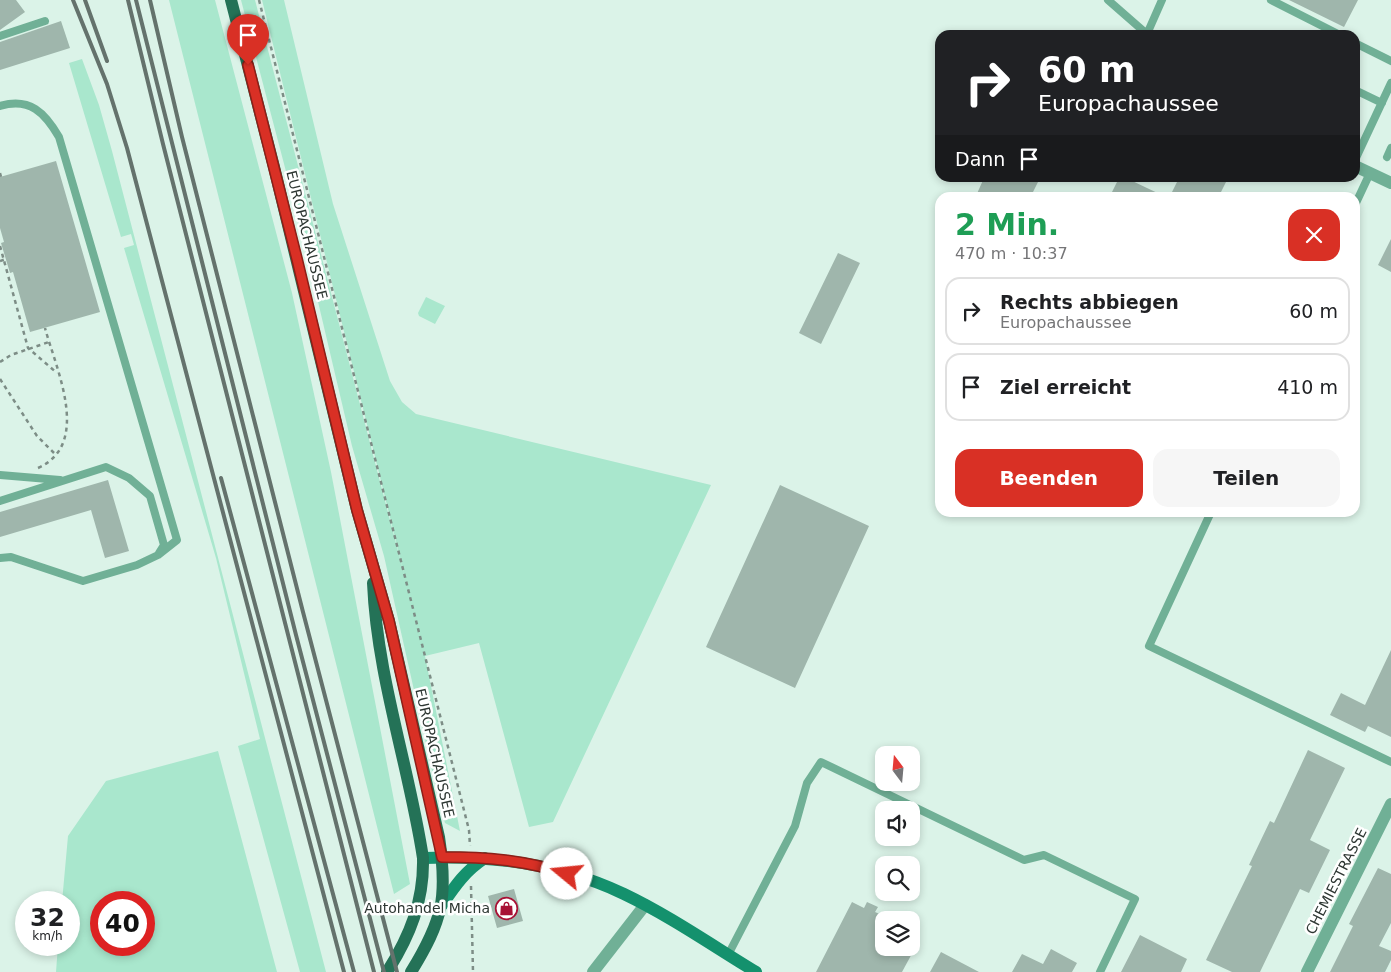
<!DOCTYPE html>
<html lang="de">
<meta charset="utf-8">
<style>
:root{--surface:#fff;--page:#f6f6f6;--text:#202124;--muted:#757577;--line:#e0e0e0;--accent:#d93025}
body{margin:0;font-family:"DejaVu Sans",sans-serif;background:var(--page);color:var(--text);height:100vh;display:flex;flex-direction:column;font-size:19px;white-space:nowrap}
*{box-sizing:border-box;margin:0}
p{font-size:16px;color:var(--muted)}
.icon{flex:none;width:28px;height:28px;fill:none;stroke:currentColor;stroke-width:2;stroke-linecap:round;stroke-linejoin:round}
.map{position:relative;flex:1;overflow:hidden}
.panel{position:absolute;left:935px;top:192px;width:425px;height:325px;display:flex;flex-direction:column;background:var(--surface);border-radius:15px;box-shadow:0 2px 8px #0003}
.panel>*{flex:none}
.top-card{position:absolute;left:935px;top:30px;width:425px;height:152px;border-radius:15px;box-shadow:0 2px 8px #0003;background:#202124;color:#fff;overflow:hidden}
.needle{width:32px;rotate:344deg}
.controls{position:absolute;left:875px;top:746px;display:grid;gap:10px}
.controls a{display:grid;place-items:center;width:45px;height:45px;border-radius:10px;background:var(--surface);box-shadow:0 2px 8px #0003;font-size:25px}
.speed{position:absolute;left:15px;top:891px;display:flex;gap:10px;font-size:25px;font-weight:700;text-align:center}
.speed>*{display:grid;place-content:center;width:65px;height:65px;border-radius:50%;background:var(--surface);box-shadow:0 2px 8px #0003;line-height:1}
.speed small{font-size:12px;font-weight:400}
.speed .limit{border:8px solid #d22;background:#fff;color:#111}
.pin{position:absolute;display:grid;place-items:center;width:42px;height:42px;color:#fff;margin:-51px -21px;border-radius:50% 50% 50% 0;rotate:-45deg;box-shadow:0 0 5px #0007}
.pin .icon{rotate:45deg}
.me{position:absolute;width:55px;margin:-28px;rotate:287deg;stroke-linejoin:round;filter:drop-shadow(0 0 4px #0008)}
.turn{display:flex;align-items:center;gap:18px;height:105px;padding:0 20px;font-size:22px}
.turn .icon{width:65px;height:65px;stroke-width:2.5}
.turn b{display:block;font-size:35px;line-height:42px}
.then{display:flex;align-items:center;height:48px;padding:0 20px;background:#0003;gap:10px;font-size:19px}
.round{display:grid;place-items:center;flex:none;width:52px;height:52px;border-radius:15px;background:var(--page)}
.overview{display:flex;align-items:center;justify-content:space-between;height:85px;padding:0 20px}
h1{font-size:30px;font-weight:600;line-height:38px;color:#1e9e55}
.action{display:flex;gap:10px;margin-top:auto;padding:10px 20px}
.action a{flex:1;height:58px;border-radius:15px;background:var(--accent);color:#fff;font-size:20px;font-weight:600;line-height:58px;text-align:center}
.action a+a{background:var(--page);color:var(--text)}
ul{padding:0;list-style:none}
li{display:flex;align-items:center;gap:15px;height:68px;margin:0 10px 8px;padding:0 10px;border:2px solid var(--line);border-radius:15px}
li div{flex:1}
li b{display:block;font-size:19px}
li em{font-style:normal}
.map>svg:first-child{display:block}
</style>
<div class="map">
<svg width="1391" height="972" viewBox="0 0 1391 972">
<rect width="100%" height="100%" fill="#dbf3e8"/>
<path fill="#a9e7cd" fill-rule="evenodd" d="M169 0H215L292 293 331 472 410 884 394 894Z
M241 0H255L405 578 262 0H284L333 204 390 381 402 402 416 414 711 485 553 822 529 827 479 643 425 656 460 831 445 823 439 802 384 556 352 446 299 221Z
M82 59 99 105 112 151 326 972H300L238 746 260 739 216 558 124 248 134 245 131 234 121 237 69 63Z
M426 297 445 306 435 324 419 316 418 313Z
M218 751 277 972H56L58 945H69V902H62L68 836 106 781ZM101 902H144V945H101Z"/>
<path fill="#9fb6ac" d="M0 0H16L25 12 0 30Z
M1289 0H1358L1344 27Z
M61 21 70 48 0 70V42Z
M56 161 100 312 30 332 13 272 10 273 1 243 4 242 0 228V177Z
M984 178H1040L1030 198H975Z
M1119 178H1126L1168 198H1109Z
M1179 178H1228L1218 198H1169Z
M1391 239V272L1378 265Z
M838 253 860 263 821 344 799 333Z
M108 480 129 551 105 558 91 510 0 537V512Z
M780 485 869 526 795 688 706 647Z
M1391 650V737L1368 726 1365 732 1330 715 1341 693 1365 705Z
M1308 750 1345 768 1310 840 1330 850 1309 893 1300 889 1260 972H1232L1206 960 1252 866 1249 865 1270 821 1274 823Z
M1378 868 1391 874V923L1379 946 1391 951V960L1385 972H1330L1353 926 1349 924Z
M514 889 523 921 497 928 488 896Z
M852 902 864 908 867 902 878 907 875 912 884 916V948H915L902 972H816Z
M1140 935 1187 959 1181 972H1121Z
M1051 949 1077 963 1072 972H1012L1022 954 1043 964Z
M941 952 979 972H930Z"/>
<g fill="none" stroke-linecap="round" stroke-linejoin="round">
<path stroke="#7d8d86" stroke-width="2.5" stroke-dasharray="4 4" stroke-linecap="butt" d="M259 0 469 830 470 846
M0 173 1 177
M0 246 28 348 57 373
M0 261 6 259
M0 362 11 355 49 342
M0 379 37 436 56 455
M38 468C92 444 56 369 45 328
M471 886 473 972"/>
<path stroke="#70b096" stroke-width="8" d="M1108 0 1148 35
M1271 0 1340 35
M1147 34 1162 0
M0 36 45 21
M1355 43 1391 61
M1355 90 1382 103
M0 106C30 97 45 113 59 137L177 540 158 555 137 565 83 581 11 557 0 558
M1387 157 1391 148
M1355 160 1391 83
M1355 205 1370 173
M0 475 60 480
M0 501 106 467 129 478 150 496 164 545 159 553
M1211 512 1149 646 1391 762
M728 955 795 826 807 783 821 762 1024 860 1044 855 1135 899 1100 972"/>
<path stroke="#70b096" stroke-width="12" d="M1355 166 1391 183
M593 972 645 905
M1307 972 1391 804"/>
<path stroke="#14916d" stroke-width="12" d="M423 858C492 855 561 864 624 894 670 916 713 946 756 972
M442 905C455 886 465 871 485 858"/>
<path stroke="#247257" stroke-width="12" d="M231 0 274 167 357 510 389 621 439 837C448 897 443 920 411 972
M373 583C377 677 409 766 423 858 424 901 410 936 387 972"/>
<path stroke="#64726c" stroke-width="4" d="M73 0 107 84 127 148 344 972
M85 0 107 61
M128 0 163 144 374 972
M136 0 296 635 384 972
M150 0 182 137 303 612 397 972
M221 478 354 972"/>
</g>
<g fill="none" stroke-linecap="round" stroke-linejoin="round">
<defs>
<path id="route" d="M248 65 297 259 357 510 389 621 442 857C485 857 526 860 567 874"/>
</defs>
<use href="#route" stroke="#8d1f18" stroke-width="12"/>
<use href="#route" stroke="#d93025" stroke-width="9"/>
</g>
<defs>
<symbol id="shop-ring" viewBox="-11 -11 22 22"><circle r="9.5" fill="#fff" stroke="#a81135" stroke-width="1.5"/><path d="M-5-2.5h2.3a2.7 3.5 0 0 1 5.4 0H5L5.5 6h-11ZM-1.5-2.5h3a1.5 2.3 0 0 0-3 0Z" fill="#a81135"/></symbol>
</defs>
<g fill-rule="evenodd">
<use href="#shop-ring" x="494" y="896" width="25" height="25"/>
</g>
<g text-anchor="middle" stroke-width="5" stroke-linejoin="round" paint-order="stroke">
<g font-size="14" fill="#2d3632" stroke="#fff">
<text transform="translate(307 235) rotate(76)" y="5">EUROPACHAUSSEE</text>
<text transform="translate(435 753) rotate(77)" y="5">EUROPACHAUSSEE</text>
<text transform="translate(1336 881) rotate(-63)" y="5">CHEMIESTRASSE</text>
</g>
<g font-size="14" fill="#2d3632" stroke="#fff" text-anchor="end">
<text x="490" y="913">Autohandel Micha</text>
</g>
</g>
</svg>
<div class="controls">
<a><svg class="needle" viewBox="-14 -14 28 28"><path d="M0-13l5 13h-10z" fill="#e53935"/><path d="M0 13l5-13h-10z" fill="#757577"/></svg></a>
<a><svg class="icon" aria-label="sound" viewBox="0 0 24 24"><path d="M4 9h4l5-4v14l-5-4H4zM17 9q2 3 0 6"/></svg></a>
<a><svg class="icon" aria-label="search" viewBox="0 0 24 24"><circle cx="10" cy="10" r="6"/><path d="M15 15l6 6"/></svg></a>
<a><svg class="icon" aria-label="layers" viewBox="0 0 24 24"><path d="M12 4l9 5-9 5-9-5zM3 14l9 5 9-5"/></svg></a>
</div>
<div class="speed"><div>32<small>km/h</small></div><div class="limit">40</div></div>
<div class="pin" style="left:248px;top:65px;background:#d93025"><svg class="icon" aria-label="arrive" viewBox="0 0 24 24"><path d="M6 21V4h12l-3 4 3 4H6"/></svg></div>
<svg class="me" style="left:567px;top:874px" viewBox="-20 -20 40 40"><circle r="19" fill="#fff"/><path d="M0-13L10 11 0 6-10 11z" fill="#d93025"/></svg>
<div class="top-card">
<div class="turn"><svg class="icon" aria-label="right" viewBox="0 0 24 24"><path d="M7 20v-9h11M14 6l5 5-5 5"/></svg><div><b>60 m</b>Europachaussee</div></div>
<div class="then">Dann<svg class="icon" aria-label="arrive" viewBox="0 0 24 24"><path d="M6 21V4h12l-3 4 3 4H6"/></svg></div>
</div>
<section class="panel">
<div class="overview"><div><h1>2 Min.</h1><p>470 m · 10:37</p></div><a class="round" style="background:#d93025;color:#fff"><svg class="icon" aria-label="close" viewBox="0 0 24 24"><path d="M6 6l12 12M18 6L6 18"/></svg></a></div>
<ul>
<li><svg class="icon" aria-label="right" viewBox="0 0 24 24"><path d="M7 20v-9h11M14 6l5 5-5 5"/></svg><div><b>Rechts abbiegen</b><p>Europachaussee</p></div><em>60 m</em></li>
<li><svg class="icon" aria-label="arrive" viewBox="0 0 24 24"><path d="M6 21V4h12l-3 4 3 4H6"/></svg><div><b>Ziel erreicht</b></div><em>410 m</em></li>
</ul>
<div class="action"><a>Beenden</a><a>Teilen</a></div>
</section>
</div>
